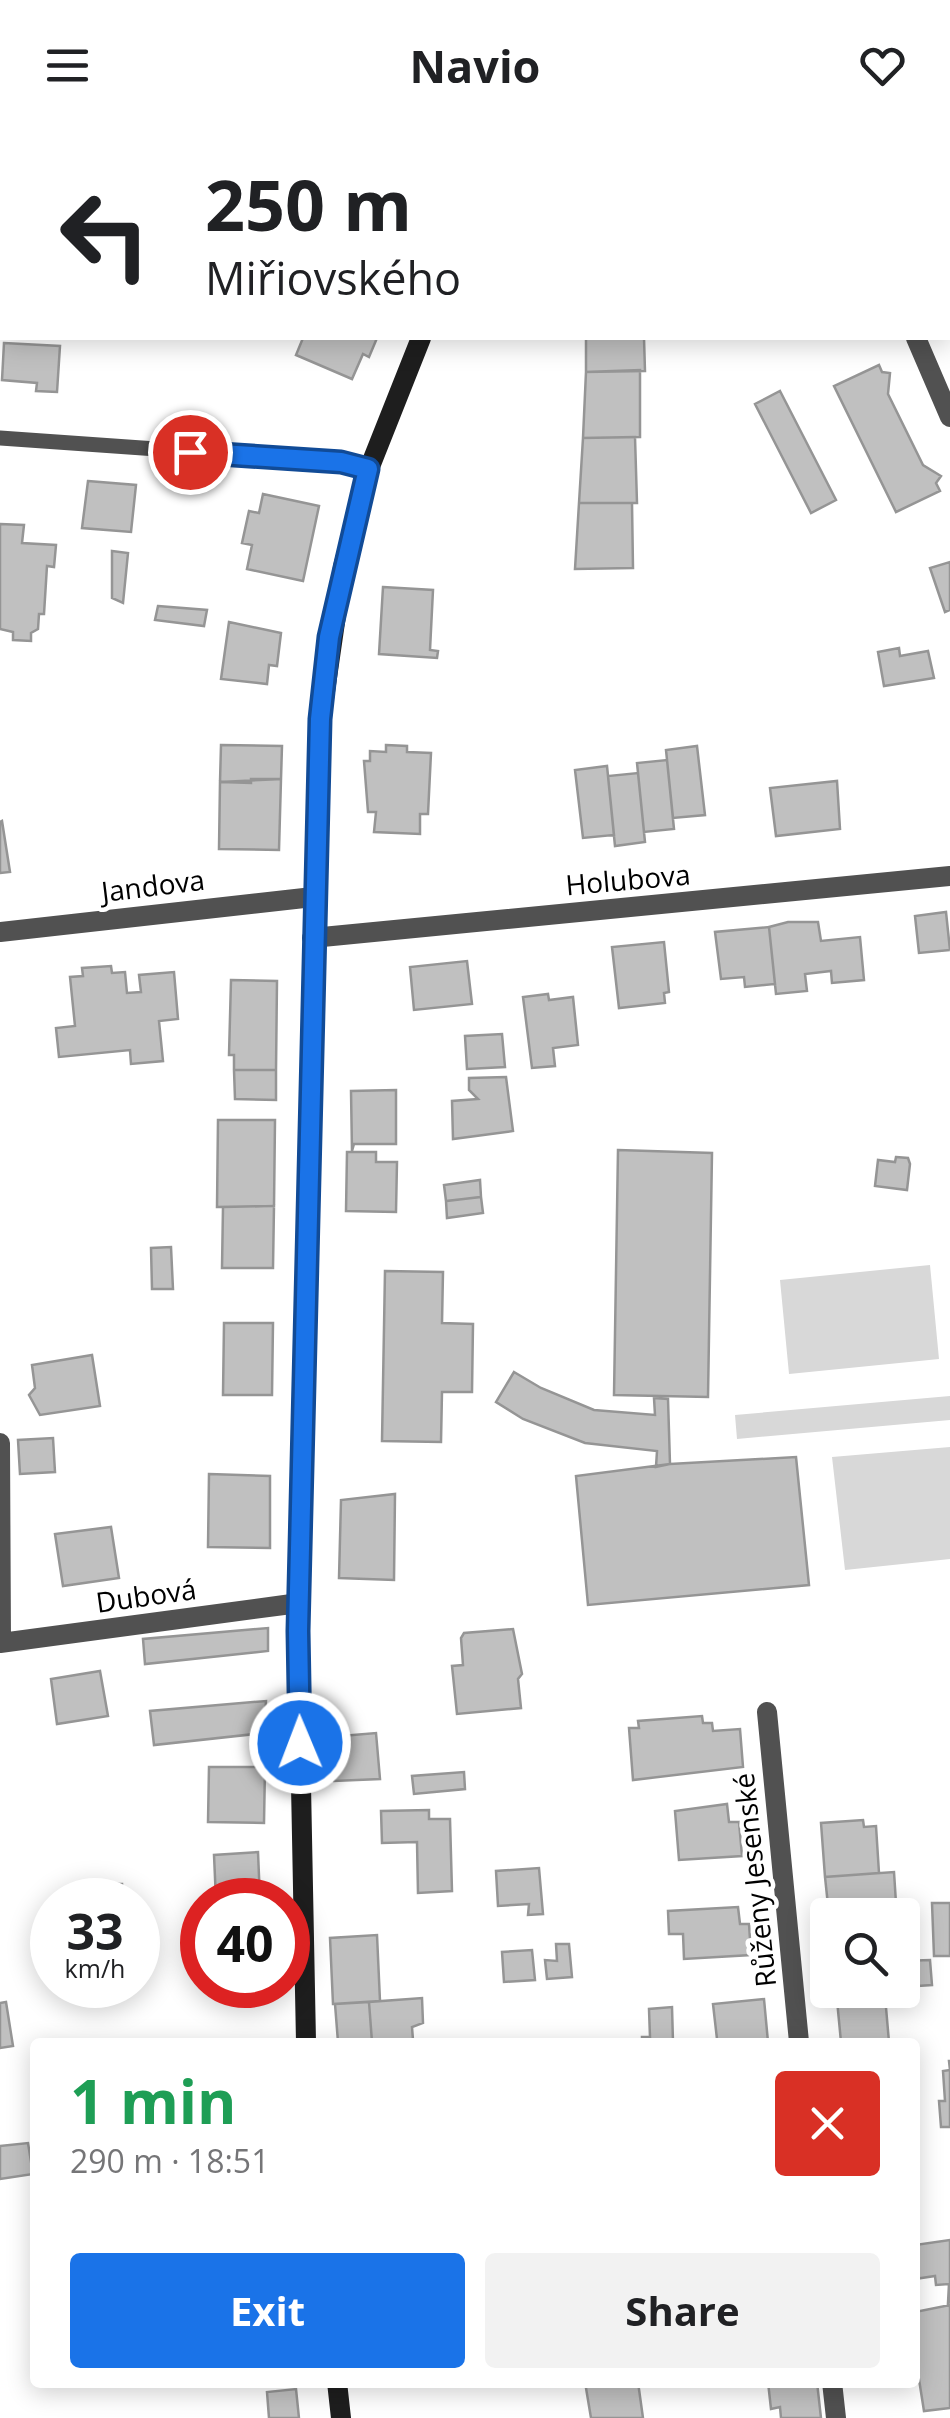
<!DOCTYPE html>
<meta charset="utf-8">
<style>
:root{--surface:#fff;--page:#f2f2f2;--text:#202124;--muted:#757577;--accent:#1a73e8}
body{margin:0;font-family:"Open Sans",sans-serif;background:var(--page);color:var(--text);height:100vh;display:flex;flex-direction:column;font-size:38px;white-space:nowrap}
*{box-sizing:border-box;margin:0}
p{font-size:32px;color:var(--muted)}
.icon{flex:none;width:55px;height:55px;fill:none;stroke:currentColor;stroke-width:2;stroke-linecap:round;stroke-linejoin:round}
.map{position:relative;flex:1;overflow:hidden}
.panel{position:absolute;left:30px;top:1908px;width:890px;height:350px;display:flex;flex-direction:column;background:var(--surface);border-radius:10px;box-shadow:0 5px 25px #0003}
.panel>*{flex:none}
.banner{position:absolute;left:0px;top:0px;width:950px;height:210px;box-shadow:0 5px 25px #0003;background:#fff;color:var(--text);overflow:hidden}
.buttons{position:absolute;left:810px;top:1768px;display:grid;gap:20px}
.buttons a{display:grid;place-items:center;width:110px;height:110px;border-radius:10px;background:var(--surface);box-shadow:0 5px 25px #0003;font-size:50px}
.speed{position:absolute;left:30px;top:1748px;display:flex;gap:20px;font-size:50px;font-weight:700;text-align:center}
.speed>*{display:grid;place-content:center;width:130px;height:130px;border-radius:50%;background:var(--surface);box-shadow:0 5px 25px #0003;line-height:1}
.speed small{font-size:25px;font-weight:400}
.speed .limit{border:15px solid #d22;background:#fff;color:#111}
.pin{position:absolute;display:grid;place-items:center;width:85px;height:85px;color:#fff;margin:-42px;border:5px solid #fff;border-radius:50%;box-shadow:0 2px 10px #0007}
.me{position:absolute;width:110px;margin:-55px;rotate:359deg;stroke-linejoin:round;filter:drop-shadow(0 0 8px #0008)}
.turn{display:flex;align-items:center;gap:35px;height:210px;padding:0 40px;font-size:45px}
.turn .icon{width:130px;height:130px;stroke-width:2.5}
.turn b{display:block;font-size:70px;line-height:85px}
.round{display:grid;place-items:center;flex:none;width:105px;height:105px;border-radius:10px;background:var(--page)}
.headline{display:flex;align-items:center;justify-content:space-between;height:170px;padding:0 40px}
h1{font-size:60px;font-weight:700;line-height:75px;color:#1e9e55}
.cta{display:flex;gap:20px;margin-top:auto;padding:20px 40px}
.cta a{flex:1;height:115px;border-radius:10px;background:var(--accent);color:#fff;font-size:40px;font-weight:700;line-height:115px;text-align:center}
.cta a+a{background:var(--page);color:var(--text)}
header{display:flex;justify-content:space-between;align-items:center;height:130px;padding:0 40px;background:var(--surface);font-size:45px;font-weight:700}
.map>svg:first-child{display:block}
</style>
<header><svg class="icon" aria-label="menu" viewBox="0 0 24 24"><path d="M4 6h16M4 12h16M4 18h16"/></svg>Navio<svg class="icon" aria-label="heart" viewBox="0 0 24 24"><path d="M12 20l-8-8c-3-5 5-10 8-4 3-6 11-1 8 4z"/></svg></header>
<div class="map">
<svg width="950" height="2288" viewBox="0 0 950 2288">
<rect width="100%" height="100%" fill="#fff"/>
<path fill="#d8d8d8" d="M930 1135 939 1229 789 1244 780 1150Z
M950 1266V1290L737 1309 735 1285Z
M950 1317V1429L845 1440 832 1327Z"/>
<path fill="#c0c0c0" stroke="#959595" stroke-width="2.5" d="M303 208H377L369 227 363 224 352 249 296 225Z
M586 208H644L645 241 586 242Z
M4 213 60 216 57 262 36 261 37 253 2 250Z
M879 235 882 242 890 243 888 264 923 335 941 346 936 353 940 361 896 382 834 256Z
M640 240V307L583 308 586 242Z
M780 261 836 370 811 383 755 274Z
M635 307 637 373H579L583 308Z
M88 351 136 355 131 402 82 398Z
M263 364 319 376 303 451 247 439 252 415 242 413 249 381 259 383Z
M579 373H632L633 438 575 439Z
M0 394 24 395 22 413 56 415 54 437 47 436 44 484H39L38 499 31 503V511L13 510V502L0 499Z
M112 421 128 423 123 473 112 468Z
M950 432V480L945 482 930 438Z
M383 457 433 460 430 520 438 521 437 528 379 524Z
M158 476 207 480 204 496 155 490Z
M229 492 281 503 277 536 269 535 267 554 221 549Z
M899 518 900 526 928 521 934 548 884 556 878 522Z
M221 615 282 616 281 649 220 652Z
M386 615 407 616V622L431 623 428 684H420V704L374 702 376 682H368L364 631H370V621L386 622Z
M697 616 705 685 673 688 666 620Z
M667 630 674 699 644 702 637 633Z
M607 636 614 705 583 708 575 640Z
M638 643 645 712 615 716 608 646Z
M251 649H281L279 720 219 719 220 652 251 653Z
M837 651 840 699 776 706 770 658Z
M2 691 10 742 0 743V692Z
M946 782 950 820 919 823 915 786Z
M788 792H818L821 811 860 807 864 850 832 853 831 841 805 844 807 861 776 864 769 797Z
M769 797 775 854 745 857 744 847 721 849 715 802Z
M664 812 669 862 664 863 665 873 619 878 612 817Z
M467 831 472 874 414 880 410 837Z
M111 836 112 843 125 842 127 863 141 862 139 845 174 842 178 889 159 891 163 931 131 934 130 920 59 927 56 898 75 896 70 847 83 846 82 838Z
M231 850 277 851 276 940H234V925H229Z
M548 864 549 870 573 867 578 915 553 918 555 936 532 938 523 867Z
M502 904 505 937 467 939 465 906Z
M234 940H276V970L235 969Z
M506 947 513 1001 453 1009 452 971 478 969 469 960V948Z
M396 960V1014H354L352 1021 351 961Z
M218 990H275L274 1076 217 1077Z
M618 1020 712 1023 708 1267 614 1265Z
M347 1022H376V1032H397L396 1082 346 1081Z
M896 1027 908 1028 910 1034 907 1060 875 1056 878 1030 895 1032Z
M480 1050 481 1067 446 1071 444 1055Z
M481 1067 483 1083 447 1088 446 1071Z
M274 1076 273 1138H222L223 1077Z
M171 1117 173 1159H152L151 1118Z
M385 1141 443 1142 442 1193 473 1194 472 1262H442L441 1312 382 1311Z
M224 1193H273L272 1265H223Z
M92 1225 100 1276 40 1285 29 1265 35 1258 32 1235Z
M514 1242 541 1258 594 1280 655 1285 654 1268 668 1269 670 1334 656 1337 657 1321 585 1313 523 1289 496 1272Z
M53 1308 55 1342 20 1344 18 1310Z
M796 1327 809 1455 588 1475 576 1346 670 1334Z
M209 1344 270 1346V1418L208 1417Z
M395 1364 394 1450 339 1448 341 1370Z
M111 1397 119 1448 63 1456 55 1404Z
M268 1498V1521L145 1534 143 1509Z
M513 1499 522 1544 518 1549 521 1578 457 1584 452 1536 463 1535 461 1508 464 1503Z
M100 1541 108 1586 57 1594 51 1549Z
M266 1571 264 1603 154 1615 150 1581Z
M702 1586 703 1593H712L713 1601 740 1599 743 1637 633 1650 629 1598H639L638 1591Z
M376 1603 380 1649 334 1651 330 1607Z
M209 1637H265L264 1693 208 1692Z
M464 1642 465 1659 414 1664 412 1646Z
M727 1674 729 1692H739L742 1726 679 1730 675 1681Z
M429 1680V1689H450L452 1761 418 1763 417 1712 382 1713 381 1681Z
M863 1690 864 1697 876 1696 879 1743 825 1747 821 1693Z
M258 1722 260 1770H216L214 1725Z
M539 1738 543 1784 528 1785 529 1774 498 1776 496 1741Z
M894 1742 896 1773 883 1775 884 1785H829L825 1747Z
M84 1754H122V1770H84Z
M932 1773H950V1826H934Z
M738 1777 740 1794H749L751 1825 684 1829 683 1804H669L668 1781Z
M377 1805 380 1871 333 1874 330 1808Z
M556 1814H569L572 1847 547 1849 545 1830 557 1831Z
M532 1820 535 1850 504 1852 502 1822Z
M930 1830 932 1855 902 1857V1831Z
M857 1860H880V1866H885L889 1912H841L837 1870 857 1868Z
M422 1868 423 1893 412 1897 413 1910 372 1912 369 1872Z
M764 1869 768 1912H709L717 1909 713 1874Z
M6 1872 13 1916 0 1918V1873Z
M369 1872 372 1912H338L335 1874Z
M672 1877 673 1912H642V1907H650L649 1879Z
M949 1931H950V1997H941L939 1971H945L943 1941 950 1940Z
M28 2013 33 2044 0 2049V2016Z
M950 2110V2172L948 2173 949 2154 936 2155 935 2146 915 2149V2115Z
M950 2175V2278L924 2281 915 2224V2182Z
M585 2252H638L643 2288H591Z
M768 2252H817L821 2288H781L780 2277 771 2279Z
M296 2259 299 2288H269L267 2262Z"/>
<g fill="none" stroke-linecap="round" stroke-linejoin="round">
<path stroke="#515151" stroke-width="15" d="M0 308 341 332 369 339"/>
<path stroke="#515151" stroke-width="20" d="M852 0 853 2
M916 208 950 287
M0 802 313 767
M312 808 950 746
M0 1313 1 1513
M0 1513 299 1473
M767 1582 799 1912
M832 2252 836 2288"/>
<path stroke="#1e1e1e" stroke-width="20" d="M516 2 517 0
M306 1912 298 1501 321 589 343 437 369 339 421 208
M337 2252 341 2288"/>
</g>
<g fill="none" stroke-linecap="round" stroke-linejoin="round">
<defs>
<path id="route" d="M190 322 341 332 368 339 329 507 320 589 298 1501 300 1613"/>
</defs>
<use href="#route" stroke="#114b97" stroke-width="25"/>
<use href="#route" stroke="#1a73e8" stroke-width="18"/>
</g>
<g text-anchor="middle" stroke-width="9" stroke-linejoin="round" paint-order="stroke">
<g font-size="28" fill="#000" stroke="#fff">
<text transform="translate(628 750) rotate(-5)" y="10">Holubova</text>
<text transform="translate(153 756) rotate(-7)" y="10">Jandova</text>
<text transform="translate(146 1466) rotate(-8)" y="10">Dubová</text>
<text transform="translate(755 1750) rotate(-96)" y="10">Růženy Jesenské</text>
</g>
</g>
</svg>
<div class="buttons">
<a><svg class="icon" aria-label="search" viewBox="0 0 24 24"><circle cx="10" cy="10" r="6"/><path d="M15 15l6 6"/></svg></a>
</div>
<div class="speed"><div>33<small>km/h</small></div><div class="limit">40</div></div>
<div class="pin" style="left:190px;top:322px;background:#d93025"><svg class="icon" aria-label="arrive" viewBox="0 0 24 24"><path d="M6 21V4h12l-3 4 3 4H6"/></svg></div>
<svg class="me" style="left:300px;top:1613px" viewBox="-20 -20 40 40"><circle r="17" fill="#1a73e8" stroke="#fff" stroke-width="3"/><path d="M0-11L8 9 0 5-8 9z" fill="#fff"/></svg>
<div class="banner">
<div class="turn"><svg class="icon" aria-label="left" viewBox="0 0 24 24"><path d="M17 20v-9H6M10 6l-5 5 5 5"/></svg><div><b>250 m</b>Miřiovského</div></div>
</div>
<section class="panel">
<div class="headline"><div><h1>1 min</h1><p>290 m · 18:51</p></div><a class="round" style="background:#d93025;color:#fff"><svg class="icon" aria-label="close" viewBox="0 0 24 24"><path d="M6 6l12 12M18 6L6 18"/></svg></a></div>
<div class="cta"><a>Exit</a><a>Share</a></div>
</section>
</div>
